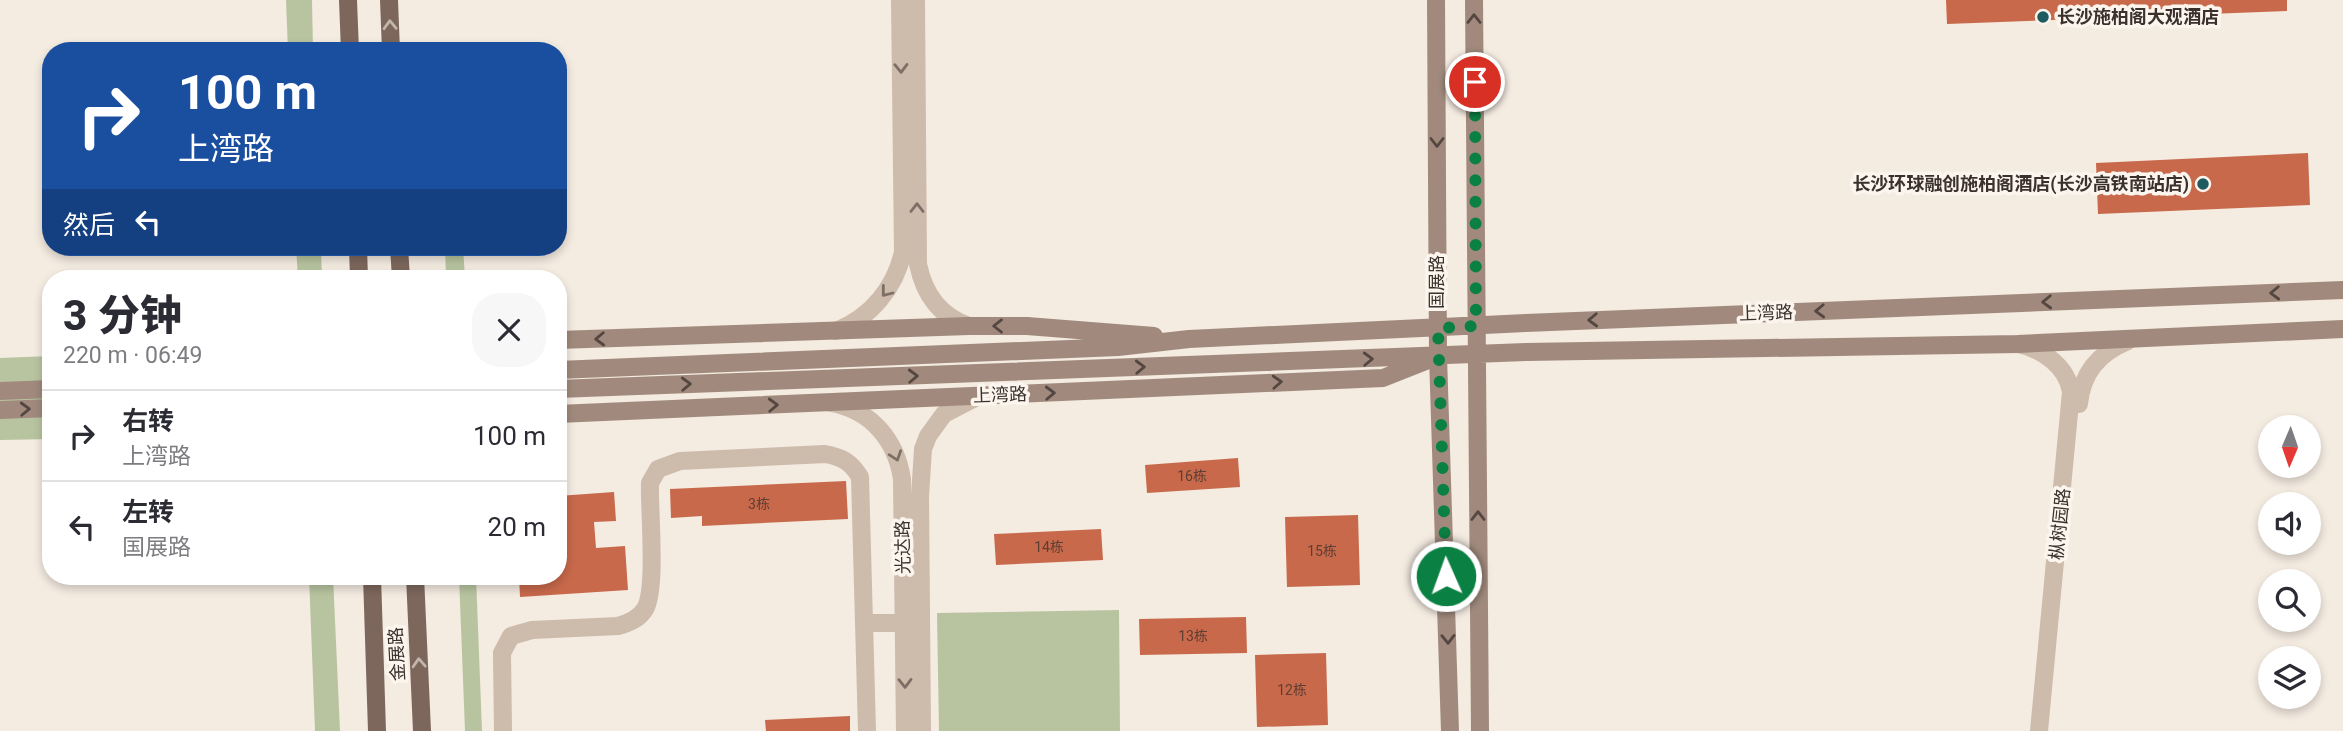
<!DOCTYPE html>
<html lang="zh">
<meta charset="utf-8">
<style>
:root{--surface:#fff;--page:#f7f7f7;--text:#2b2b33;--muted:#7c7c81;--line:#e1e1e2}
body{margin:0;font-family:Roboto,"Noto Sans SC",sans-serif;background:var(--page);color:var(--text);height:100vh;display:flex;flex-direction:column;font-size:26px;white-space:nowrap}
*{box-sizing:border-box;margin:0}
p{font-size:23px;color:var(--muted)}
.icon{flex:none;width:38px;height:38px;fill:none;stroke:currentColor;stroke-width:2;stroke-linecap:round;stroke-linejoin:round}
.map{position:relative;flex:1;overflow:hidden}
.side{position:absolute;left:42px;top:270px;width:525px;height:315px;display:flex;flex-direction:column;background:var(--surface);border-radius:28px;box-shadow:0 4px 10px #0003}
.side>*{flex:none}
.top-card{position:absolute;left:42px;top:42px;width:525px;height:214px;border-radius:28px;box-shadow:0 4px 10px #0003;background:#1a4fa0;color:#fff;overflow:hidden}
.needle{width:46px;rotate:182deg}
.controls{position:absolute;left:2258px;top:415px;display:grid;gap:14px}
.controls a{display:grid;place-items:center;width:63px;height:63px;border-radius:50%;background:var(--surface);box-shadow:0 4px 10px #0003;font-size:35px}
.pin{position:absolute;display:grid;place-items:center;width:60px;height:60px;color:#fff;margin:-30px;border:4px solid #fff;border-radius:50%;box-shadow:0 2px 7px #0007}
.me{position:absolute;width:77px;margin:-38px;rotate:358deg;stroke-linejoin:round;filter:drop-shadow(0 0 5px #0008)}
.turn{display:flex;align-items:center;gap:24px;height:147px;padding:0 21px;font-size:32px}
.turn .icon{width:91px;height:91px;stroke-width:2.5}
.turn b{display:block;font-size:49px;line-height:60px}
.then{display:flex;align-items:center;height:66px;padding:0 21px;background:#0003;gap:14px;font-size:26px}
.round{display:grid;place-items:center;flex:none;width:74px;height:74px;border-radius:28px;background:var(--page)}
.headline{display:flex;align-items:center;justify-content:space-between;height:119px;padding:0 21px}
h1{font-size:42px;font-weight:800;line-height:52px}
ul{padding:0;list-style:none}
li{display:flex;align-items:center;gap:21px;height:91px;padding:0 21px;border-top:2px solid var(--line)}
li div{flex:1}
li b{display:block;font-size:26px}
li em{font-style:normal}
.map>svg:first-child{display:block}
</style>
<div class="map">
<svg width="2343" height="731" viewBox="0 0 2343 731">
<rect width="100%" height="100%" fill="#f4ebe1"/>
<path fill="#b8c4a0" d="M286 0H312L313 51H288Z
M296 247H321L322 278H298Z
M445 247H463L465 278H446Z
M51 356V439L0 440V358Z
M309 576H333L340 731H315Z
M459 576H476L482 731H465Z
M1119 610 1120 731H939L937 613Z"/>
<path fill="#c8694b" d="M1946 0H2287V11L1947 24Z
M2308 153 2310 205 2098 214 2096 163Z
M1238 458 1240 487 1147 493 1145 465Z
M846 481 848 519 702 526V516L671 518 670 489Z
M614 492 616 521 594 522 596 548 625 546 628 590 520 597 519 576H558V496Z
M1358 515 1360 585 1287 587 1285 517Z
M1101 529 1103 560 996 565 994 534Z
M1246 617 1247 653 1140 655 1139 619Z
M1326 653 1328 725 1257 727 1255 655Z
M850 716V731H766L765 720Z"/>
<g fill="none" stroke-linecap="round" stroke-linejoin="round">
<path stroke="#cdbbac" stroke-width="18" d="M865 623H904
M503 731 502 653 511 636 532 630 618 626C629 623 639 619 645 609 657 589 649 510 650 483L658 469 680 461 825 454C842 457 851 462 860 477L867 731"/>
<path stroke="#cdbbac" stroke-width="18" d="M916 0 918 264C924 294 939 316 969 326
M836 331C871 317 895 288 903 252L900 0
M2018 344C2042 349 2067 366 2071 392L2039 731
M831 403C871 410 896 440 902 479L905 731
M2079 404C2082 372 2099 353 2128 341
M922 731 920 496 923 449 928 436 944 414 977 397"/>
<path stroke="#a18a7d" stroke-width="18" d="M1436 0 1438 356 1450 731
M1474 0 1480 731
M558 340 969 326H1027L1154 336
M558 370 1118 347 1189 339 1526 323 2343 290
M558 389 1526 352 2018 344 2343 329
M0 391 51 389
M0 410 51 408
M558 414 1383 378 1426 361"/>
<path stroke="#7d675c" stroke-width="18" d="M348 0 350 51
M389 0 391 51
M358 247 359 278
M399 247 401 278
M372 576 377 731
M415 576 422 731"/>
</g>
<defs><path id="oneway-chevron" d="M-2-3.5L2.5 0L-2 3.5" fill="none" stroke-width="1.6" stroke-linecap="round" stroke-linejoin="round" transform="scale(1.75)"/></defs>
<g stroke="#544640">
<use href="#oneway-chevron" transform="translate(1474 19) rotate(-90)"/>
<use href="#oneway-chevron" transform="translate(1437 142) rotate(90)"/>
<use href="#oneway-chevron" transform="translate(2275 293) rotate(178)"/>
<use href="#oneway-chevron" transform="translate(2047 302) rotate(178)"/>
<use href="#oneway-chevron" transform="translate(1820 311) rotate(178)"/>
<use href="#oneway-chevron" transform="translate(1593 320) rotate(178)"/>
<use href="#oneway-chevron" transform="translate(998 326) rotate(-180)"/>
<use href="#oneway-chevron" transform="translate(600 339) rotate(178)"/>
<use href="#oneway-chevron" transform="translate(1368 359) rotate(-2)"/>
<use href="#oneway-chevron" transform="translate(1140 367) rotate(-2)"/>
<use href="#oneway-chevron" transform="translate(913 376) rotate(-2)"/>
<use href="#oneway-chevron" transform="translate(1277 382) rotate(-3)"/>
<use href="#oneway-chevron" transform="translate(686 384) rotate(-2)"/>
<use href="#oneway-chevron" transform="translate(1050 393) rotate(-2)"/>
<use href="#oneway-chevron" transform="translate(773 405) rotate(-2)"/>
<use href="#oneway-chevron" transform="translate(25 409) rotate(-2)"/>
<use href="#oneway-chevron" transform="translate(1478 516) rotate(-90)"/>
<use href="#oneway-chevron" transform="translate(1448 639) rotate(89)"/>
</g>
<g stroke="#c2b5ac">
<use href="#oneway-chevron" transform="translate(390 25) rotate(-92)"/>
<use href="#oneway-chevron" transform="translate(419 663) rotate(-93)"/>
</g>
<g stroke="#7d6f65">
<use href="#oneway-chevron" transform="translate(901 68) rotate(89)"/>
<use href="#oneway-chevron" transform="translate(917 208) rotate(-90)"/>
<use href="#oneway-chevron" transform="translate(886 292) rotate(128)"/>
<use href="#oneway-chevron" transform="translate(896 456) rotate(71)"/>
<use href="#oneway-chevron" transform="translate(905 683) rotate(89)"/>
</g>
<g fill="none" stroke-linecap="round" stroke-linejoin="round">
<path stroke="#0b8043" stroke-width="12" stroke-dasharray="0 21.6" d="M1446 576 1438 328 1476 326 1475 82"/>
</g>
<g fill="#1f5a5e" stroke="#fbf5ee" stroke-width="2.5">
<circle cx="2043" cy="17" r="7"/>
<circle cx="2203" cy="184" r="7"/>
</g>
<g text-anchor="middle" stroke-width="7" stroke-linejoin="round" paint-order="stroke">
<g font-size="14" fill="#5e3e33">
<text x="1192" y="481">16栋</text>
<text x="759" y="509">3栋</text>
<text x="1049" y="552">14栋</text>
<text x="1322" y="556">15栋</text>
<text x="1193" y="641">13栋</text>
<text x="1292" y="695">12栋</text>
</g>
<g font-size="18" font-weight="bold" fill="#3b302b" stroke="#fbf5ee" text-anchor="start">
<text x="2057" y="23">长沙施柏阁大观酒店</text>
<text x="2189" y="190" text-anchor="end">长沙环球融创施柏阁酒店(长沙高铁南站店)</text>
</g>
<g font-size="18" fill="#3b302b" stroke="#fbf5ee">
<text transform="translate(1437 282) rotate(-90)" y="6">国展路</text>
<text transform="translate(1766 313) rotate(-2)" y="6">上湾路</text>
<text transform="translate(1000 395) rotate(-2)" y="6">上湾路</text>
<text transform="translate(2060 524) rotate(-84)" y="6">枞树园路</text>
<text transform="translate(903 547) rotate(-91)" y="6">光达路</text>
<text transform="translate(397 654) rotate(-93)" y="6">金展路</text>
</g>
</g>
</svg>
<div class="controls">
<a><svg class="needle" viewBox="-14 -14 28 28"><path d="M0-13l5 13h-10z" fill="#e53935"/><path d="M0 13l5-13h-10z" fill="#7c7c81"/></svg></a>
<a><svg class="icon" aria-label="sound" viewBox="0 0 24 24"><path d="M4 9h4l5-4v14l-5-4H4zM17 9q2 3 0 6"/></svg></a>
<a><svg class="icon" aria-label="search" viewBox="0 0 24 24"><circle cx="10" cy="10" r="6"/><path d="M15 15l6 6"/></svg></a>
<a><svg class="icon" aria-label="layers" viewBox="0 0 24 24"><path d="M12 4l9 5-9 5-9-5zM3 14l9 5 9-5"/></svg></a>
</div>
<div class="pin" style="left:1475px;top:82px;background:#d93025"><svg class="icon" aria-label="arrive" viewBox="0 0 24 24"><path d="M6 21V4h12l-3 4 3 4H6"/></svg></div>
<svg class="me" style="left:1446px;top:576px" viewBox="-20 -20 40 40"><circle r="17" fill="#0b8043" stroke="#fff" stroke-width="3"/><path d="M0-11L8 9 0 5-8 9z" fill="#fff"/></svg>
<div class="top-card">
<div class="turn"><svg class="icon" aria-label="right" viewBox="0 0 24 24"><path d="M7 20v-9h11M14 6l5 5-5 5"/></svg><div><b>100 m</b>上湾路</div></div>
<div class="then">然后<svg class="icon" aria-label="left" viewBox="0 0 24 24"><path d="M17 20v-9H6M10 6l-5 5 5 5"/></svg></div>
</div>
<section class="side">
<div class="headline"><div><h1>3 分钟</h1><p>220 m · 06:49</p></div><a class="round"><svg class="icon" aria-label="close" viewBox="0 0 24 24"><path d="M6 6l12 12M18 6L6 18"/></svg></a></div>
<ul>
<li><svg class="icon" aria-label="right" viewBox="0 0 24 24"><path d="M7 20v-9h11M14 6l5 5-5 5"/></svg><div><b>右转</b><p>上湾路</p></div><em>100 m</em></li>
<li><svg class="icon" aria-label="left" viewBox="0 0 24 24"><path d="M17 20v-9H6M10 6l-5 5 5 5"/></svg><div><b>左转</b><p>国展路</p></div><em>20 m</em></li>
</ul>
</section>
</div>
